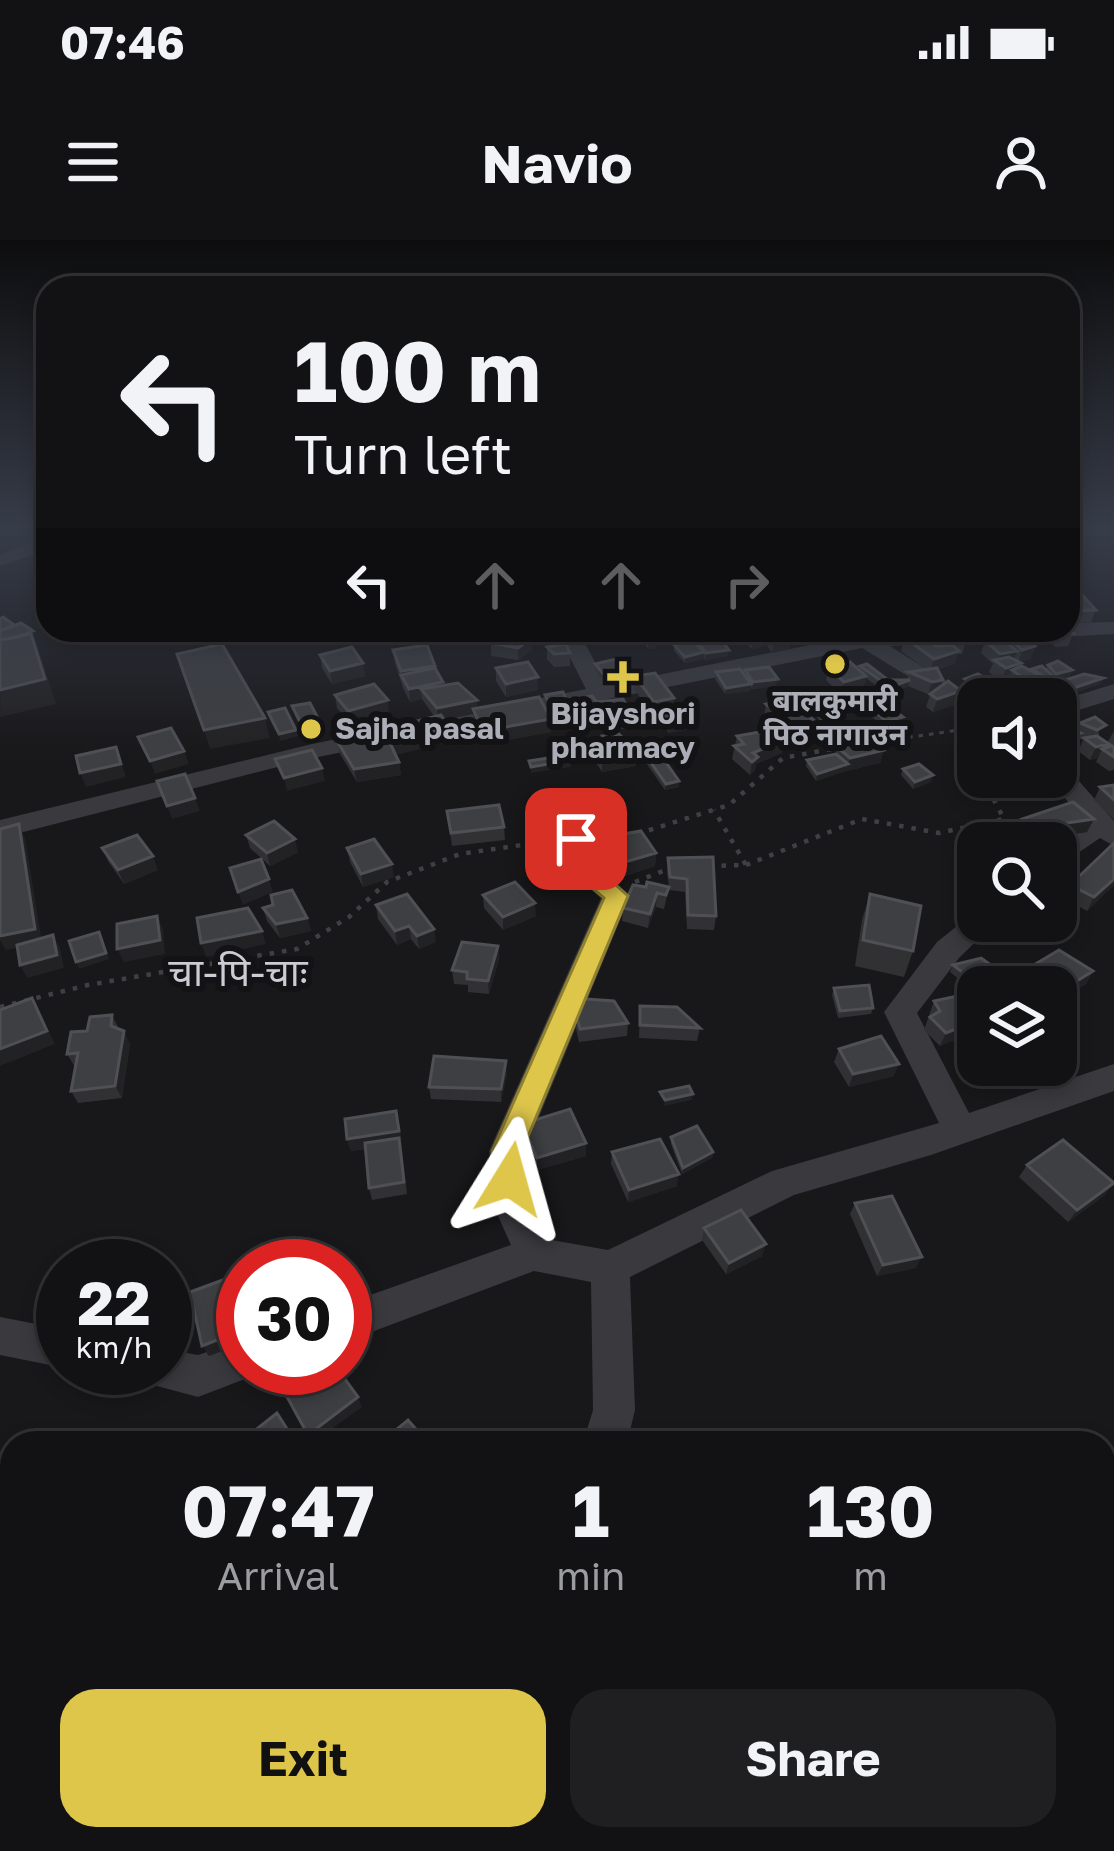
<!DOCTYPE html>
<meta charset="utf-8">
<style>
:root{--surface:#121113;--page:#1f1f21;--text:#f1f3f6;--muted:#9c9da0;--line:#313133;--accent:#dec64b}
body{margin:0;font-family:"Golos Text","Noto Sans Devanagari",sans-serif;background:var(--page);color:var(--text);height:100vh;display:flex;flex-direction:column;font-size:45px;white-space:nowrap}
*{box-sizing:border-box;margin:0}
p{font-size:39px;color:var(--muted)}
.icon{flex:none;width:66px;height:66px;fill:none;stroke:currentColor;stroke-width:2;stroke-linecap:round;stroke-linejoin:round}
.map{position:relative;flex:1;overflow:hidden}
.drawer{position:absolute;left:0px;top:1191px;width:1116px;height:420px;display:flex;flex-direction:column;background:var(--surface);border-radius:36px 36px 0 0;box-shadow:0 6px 18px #0003,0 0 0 3px var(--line)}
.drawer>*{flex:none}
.hud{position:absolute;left:36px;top:36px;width:1044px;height:366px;border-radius:36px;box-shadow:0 6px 18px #0003,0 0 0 3px var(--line);background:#121113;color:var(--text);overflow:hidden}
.fabs{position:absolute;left:957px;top:438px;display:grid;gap:24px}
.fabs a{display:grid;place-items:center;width:120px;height:120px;border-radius:24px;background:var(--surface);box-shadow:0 6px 18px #0003,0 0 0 3px var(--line);font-size:60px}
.speed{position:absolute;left:36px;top:999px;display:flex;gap:24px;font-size:60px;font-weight:700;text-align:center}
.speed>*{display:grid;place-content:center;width:156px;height:156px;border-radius:50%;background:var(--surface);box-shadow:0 6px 18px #0003,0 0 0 3px var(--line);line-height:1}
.speed small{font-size:30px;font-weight:400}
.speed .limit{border:18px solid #d22;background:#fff;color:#111}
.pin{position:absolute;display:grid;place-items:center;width:102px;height:102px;color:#fff;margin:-51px;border-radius:24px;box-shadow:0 6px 18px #0006}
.me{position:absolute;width:132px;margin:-66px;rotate:8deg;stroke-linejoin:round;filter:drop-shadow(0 0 9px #0008)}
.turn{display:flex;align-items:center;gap:42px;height:252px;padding:0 60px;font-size:54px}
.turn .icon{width:156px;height:156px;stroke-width:2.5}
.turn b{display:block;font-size:84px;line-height:102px}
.lanes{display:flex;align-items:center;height:114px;padding:0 60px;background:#0003;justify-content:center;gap:60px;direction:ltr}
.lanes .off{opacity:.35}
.eta{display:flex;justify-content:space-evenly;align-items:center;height:204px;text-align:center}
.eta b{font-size:72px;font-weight:700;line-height:84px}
.primary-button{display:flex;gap:24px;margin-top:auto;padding:24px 60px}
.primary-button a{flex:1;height:138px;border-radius:36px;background:var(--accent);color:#111;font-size:48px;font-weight:700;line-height:138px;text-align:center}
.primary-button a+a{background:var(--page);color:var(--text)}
.status{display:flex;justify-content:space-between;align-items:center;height:84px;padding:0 60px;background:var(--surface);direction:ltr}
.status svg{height:33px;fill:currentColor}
header{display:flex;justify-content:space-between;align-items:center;height:156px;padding:0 60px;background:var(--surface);font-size:54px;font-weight:700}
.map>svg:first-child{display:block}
</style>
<div class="status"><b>07:46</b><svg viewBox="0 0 49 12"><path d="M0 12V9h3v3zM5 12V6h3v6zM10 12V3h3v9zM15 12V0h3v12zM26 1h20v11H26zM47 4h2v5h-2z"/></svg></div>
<header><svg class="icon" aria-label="menu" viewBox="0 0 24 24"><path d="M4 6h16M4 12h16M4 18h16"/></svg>Navio<svg class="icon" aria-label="person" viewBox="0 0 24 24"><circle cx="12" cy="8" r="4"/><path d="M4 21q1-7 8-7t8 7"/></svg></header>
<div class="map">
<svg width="1114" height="1611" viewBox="0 0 1114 1611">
<rect width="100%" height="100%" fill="#181719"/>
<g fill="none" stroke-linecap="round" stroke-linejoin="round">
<path stroke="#3f4045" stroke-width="3" stroke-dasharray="4.5 6" stroke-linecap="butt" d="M877 502 966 489"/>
<path stroke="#3f4045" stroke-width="4.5" stroke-dasharray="4.5 8" stroke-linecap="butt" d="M637 594 729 565 783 518 842 507
M746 625 862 579 939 593 1004 579 993 558 1039 551
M709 626 746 625 714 570
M635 642 668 629
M0 767 88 745 297 709 349 677 387 642 460 614 549 601"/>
<path fill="#39393e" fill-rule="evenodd" d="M48 298V310L0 326V314Z
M1114 382V394L890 406 978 462V479L862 408 313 518 0 598V580L312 504 586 449 556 390H578L607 445 866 394 1068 390V383Z
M1114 444V459L1056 477V462Z
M1056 522 1065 525 1114 581V606L1100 598 1056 628V605L1085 583 1048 537H1056Z
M576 590 590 599 597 625 630 656 525 911 532 967 546 999 608 1010 772 931 939 883 884 772 937 702 972 674 978 672V681H997L959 718 917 773 969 873 1114 824V851L931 915 794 955 630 1037 635 1170 627 1203H583L593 1170 591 1042 534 1031 345 1102V1064L511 1005 494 967 489 911 601 658 574 636 562 599Z
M0 1077 63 1089 65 1128 0 1115Z
M243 1100V1128H260L258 1134 198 1157 142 1142 136 1128H165V1109L198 1115Z
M549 1599H603L601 1611H545Z"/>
</g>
<path fill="#313134" d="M1068 348 1096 370 1091 382 1068 384Z
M494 390H554L555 400 532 402V410L518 420 491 416V403Z
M635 390H653L656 408 648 409Z
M743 390H807L811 402 790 405V409L772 413 765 402 764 406 752 409 741 398Z
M843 390H967L954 391 966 402 962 414H958L954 424 938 429 941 446 961 451 965 439 1008 459H978V461L974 459 975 456 970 458 961 452 957 464 933 472 926 467 930 455 908 446 888 454 866 438 863 448 841 455 826 440 829 427 859 430 860 426 888 440H907L909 432 927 430 901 411 905 398H923L924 393 897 396 894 394 893 396 876 398 870 392 869 395 852 398Z
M1048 390H1068L1073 393 1068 406 1056 407 1045 399Z
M1001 391 1040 397 1030 419 1019 422V427L1031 431 1032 429H1046L1048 425 1072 430 1069 439 1103 438 1100 444 1062 457 1058 453 1055 459H1031L1028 457 1030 452 1024 455 1007 443 1009 438 1001 441 989 432 993 424 981 413 985 401 999 397Z
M698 402 728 416 705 420 703 417V419L685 423 674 411V405L698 406Z
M547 407 570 413V426L554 427 547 419Z
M393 410 436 430 443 446 477 460V468H545V455L569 479 552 482 551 480V492L484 504 474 482 473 474 445 480 451 501 395 515 399 522 401 535 357 542 340 514 337 501 434 476 422 459 410 462 403 448 395 423Z
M320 415 363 423 365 436 332 444 322 428Z
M595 424 629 432 628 439 606 444 595 430Z
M496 428 538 450 506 457 496 441Z
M745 430 776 446 752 449 750 446V451L725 454 715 439 716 432 744 435Z
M635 436 674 458 673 468 689 489 669 493 657 478V474L653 475 634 449Z
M335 455 389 473 351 484 337 468Z
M578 459 597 462 631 475 630 488 604 491 597 474 587 475 578 466Z
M807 462 843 480 847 500 821 504 813 495 816 482 821 481 805 468Z
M766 464 813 495 806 496 804 507 792 509 784 502 782 513 756 524 755 530 750 535 732 519 737 496 784 500 785 495 764 477Z
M872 469 903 477 901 484 884 488 871 476Z
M1095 477 1100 498 1107 503 1114 491V530L1109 531 1096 522 1098 518 1090 520 1078 511 1083 500 1078 498 1075 506 1056 511V485L1077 491 1080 483Z
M602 496 636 526 602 532 590 513V500H602Z
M837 507 884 510 880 523 846 531 816 541 806 526 807 520 836 514Z
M647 517 679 547 665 550 646 523Z
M903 529 931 542 913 549 901 535Z
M1114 545V580L1094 560 1100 547Z
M447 571 504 587 505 600 452 606Z
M1022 579H1094L1087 592 1060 596 1056 603H1000L1001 601 1020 596 1016 593Z
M246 595 298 612 270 626 250 608Z
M606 597 656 613 655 626 622 637 597 626 598 612 605 609Z
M102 608 158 630 124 644 108 621Z
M347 608 394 637 363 647 350 622Z
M713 617 716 676 714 690 687 689 685 652 669 650V647L664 669 656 667 648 688 622 681 623 668 646 647H669L667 632 668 618Z
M1070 645H1114L1087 671 1063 658Z
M870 654 913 711 904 737 855 726 862 680Z
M483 655 536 676 503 690 484 668Z
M273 665 307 678 311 691 280 698 267 681 263 668Z
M376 665 436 702 419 709 411 699 397 705 378 679Z
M498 706 499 719 489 754 468 752V745L454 744 452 730Z
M1037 723 1093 731 1086 744 1061 759 1056 755V747H1045L1030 736Z
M953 725 999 740 986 747H978V790L940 806 924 790 934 761 964 757 967 751 973 750 950 732Z
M834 748 873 768 871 774 838 778 832 755Z
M572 758 628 783 627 796 579 802 572 771Z
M640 766 700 788 697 801 639 798Z
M112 775 119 789 130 804 122 858 78 863 71 851 75 827 67 814Z
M839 809 894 836 849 847 834 822Z
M507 834 501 862 431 859 429 847Z
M399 883 407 954 372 960 369 948 366 909 351 911 347 899Z
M522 884 586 903V916L537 930 523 896Z
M671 897 713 912 712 918 682 934 671 904Z
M612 912 677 946 628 962 611 924Z
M1027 925 1105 955 1068 982 1019 937Z
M855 963 916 1028 877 1036 850 974Z
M704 988 762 1016 726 1034 702 1000Z
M1114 1252V1321L1104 1315V1259Z
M793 1599H877L885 1611H790L787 1608Z
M986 1599H1014L1028 1611H981Z"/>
<path fill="#222123" d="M283 390H325L327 399 286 404Z
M871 390 869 395 852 398 853 392Z
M878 390H895L893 396 876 398Z
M899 390H911L910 395 897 396Z
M912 390H940L911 395Z
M33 391 56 464 0 477 1 403Z
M766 394 764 406 752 409 754 396Z
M657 395 656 408 648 409 649 396Z
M812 395 811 402 790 405V409L772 413 775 400 792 396Z
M1040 397 1030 419 1018 423 1027 398Z
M532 398V410L518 420V408Z
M729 410 728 416 705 420 706 413Z
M959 411 954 424 930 431 934 419Z
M1017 411 1012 424 997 422 1000 414Z
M704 412 703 419 685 423V417Z
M363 423 365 436 332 444 330 431Z
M1021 423 1017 434 1012 430 1009 438 1001 441 1006 428Z
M435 426 437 439 401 435V431Z
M1072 430 1067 443 1051 447 1056 434Z
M629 432 628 439 606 444V437Z
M866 436 863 448 841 455 844 442Z
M1040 436 1036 446 1033 444 1030 452 1024 455 1029 442Z
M538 437V450L506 457V444Z
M1103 438 1100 444 1062 457 1065 451Z
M778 439 776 446 752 449 753 442Z
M910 440 908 447 888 454 890 447Z
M943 440 939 453 928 455 932 442Z
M989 440 979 446 975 456 970 458 975 445Z
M443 442 444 455 421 449 422 459 410 462 409 449Z
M751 444 750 451 725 454 726 448Z
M1060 448 1055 459H1044L1046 453Z
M961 451 957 464 933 472 937 459Z
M674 458 673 471 657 472V474L653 475 654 462Z
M388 460 389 473 351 484 348 471Z
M477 460 478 473 473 469V474L438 481 437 468Z
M569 466V479L552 482V469Z
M597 467V474L587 475V468Z
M903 477 901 484 884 488 886 481Z
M265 478 270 498 210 509 204 490Z
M551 479V492L484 504 483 491Z
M320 482 322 489 303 493 302 486Z
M690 482 689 489 669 493 670 487Z
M816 482 813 495 806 496 804 507 792 509 800 485Z
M851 487 847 500 821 504 824 491Z
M450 488 451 501 391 516 390 503Z
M296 490 298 496 280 501 279 494Z
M1081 493 1075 506 1056 511 1059 499Z
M784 500 782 513 756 524 755 530 750 535 753 513Z
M1109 504 1106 511 1102 509 1098 518 1090 520 1096 507Z
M116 507 126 537 86 547 80 533Z
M884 510 880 523 846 531 816 541 817 534 848 524 850 518Z
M184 511 189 524 155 534 150 521Z
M637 513 636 526 602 532V518Z
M571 520V527L531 533V527Z
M399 522 401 535 357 542 354 529Z
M322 528 325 541 287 551 284 538Z
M933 535 931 542 913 549 915 542Z
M679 541V547L665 550 666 544Z
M195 558 200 571 172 579 167 566Z
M1094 579 1087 592 1044 599 1047 586Z
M19 584 25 598 42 702 6 710 0 700V696Z
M295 599 298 612 270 626 267 613Z
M656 613 655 626 622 637V623Z
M153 616 158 630 124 644 118 630Z
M392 624 394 637 363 647 361 634Z
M269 639 273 652 243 665 238 652Z
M1114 639V645L1087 671 1094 657Z
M657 653 656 667 648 688 650 674Z
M535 663 536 676 503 690V677Z
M157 676 163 689 165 714 124 722 117 709Z
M307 678 311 691 280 698 276 684Z
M409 686 411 699 397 705 395 691Z
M434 689 436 702 419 709 417 696Z
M262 691 266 704 206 717 201 703Z
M53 695 60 708 64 728 27 738 20 725Z
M102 699 109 719 79 729 76 722Z
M498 706 499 719 489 754 488 741Z
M1093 731 1086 744 1061 759 1069 746Z
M1002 733 999 740 985 747H978V751L976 752 979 745Z
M32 758 55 804 0 826V809Z
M978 780V790L940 806 946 793Z
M124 791 130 804 122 858 115 846Z
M506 821 507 834 501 862V849Z
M899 824 894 836 849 847 853 834Z
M693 854 692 860 664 866 665 860Z
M396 871 399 883 407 954 400 903 351 911 347 899Z
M586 903V916L537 930V918Z
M713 912 712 918 682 934 683 928Z
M679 934 677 946 628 962 629 950Z
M1114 943 1105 955 1068 982 1077 970Z
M766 1004 762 1016 726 1034 729 1023Z
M922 1017 916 1028 877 1036 883 1025Z
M231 1037 237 1048 243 1071V1083Z
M243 1090V1103L209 1116 202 1106Z
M358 1157 362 1167 312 1203 308 1195Z
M123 1599H138L139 1611H123Z"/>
<path fill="#3e3f42" stroke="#4f5054" stroke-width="3" d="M48 298V317H46L38 300Z
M1068 348H1076L1096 370 1068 371Z
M3 377 14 385 0 391V379Z
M21 383 33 391 18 397 0 400V391Z
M1068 389 1073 393 1061 394 1055 390Z
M494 390H521L532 398 518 408 491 403Z
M524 390H554L555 393 528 396Z
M645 390H653L657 395 649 396Z
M748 390H762L766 394 754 396Z
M767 390H787L792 396 775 400Z
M787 390H807L812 395 792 399V396Z
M952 390 966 402 936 400 924 393Z
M1034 390 1040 397 1027 398 1035 406 1022 410 1001 391Z
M31 394 45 439 0 450V400Z
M919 395 936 406 952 405 959 411 934 419 905 398Z
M1000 397 1017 411 1000 414 985 401Z
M721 399 729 410 706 413 698 402Z
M693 401 704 412 685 417 674 405Z
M222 404 265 478 204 490 177 414Z
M566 404 570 413 554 414 547 407Z
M427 405 435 426 401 431 393 410Z
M352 407 363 423 330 431 320 415Z
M1009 417 1021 423 1006 428 994 420Z
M617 419 629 432 606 437 595 424Z
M1058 421 1072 430 1056 434 1048 425Z
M528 422 538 437 506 444 496 428Z
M850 422 866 436 844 442 829 427Z
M867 424 888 440H910L890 447 860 426Z
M1022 426 1040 436 1029 442 1012 430Z
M1042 426 1053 436 1046 438 1032 429Z
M769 427 778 439 753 442 745 430Z
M435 428 443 442 409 449 401 435Z
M937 428 943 440 932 442 909 432Z
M740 429 751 444 726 448 716 432Z
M655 433 674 458 654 462 635 436Z
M978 434 989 440 975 445 965 439Z
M1084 434 1103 438 1065 451 1056 443Z
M1046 439 1060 448 1046 453 1033 444Z
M989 440 1010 455 997 459 979 446Z
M948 441 961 451 937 459 930 454Z
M458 443 477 460 437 468 421 449Z
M374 444 388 460 348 471 335 455Z
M563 452 569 466 552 469 545 455Z
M592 456 597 462V467L587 468 578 459Z
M539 457 551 479 483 491 473 469Z
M826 458 845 474 827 478 807 462Z
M623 459 631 475 604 478 597 462Z
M789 459 816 482 800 485 807 493 795 496 787 488 792 486 766 464Z
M310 463 320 482 302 486 292 466Z
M888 465 903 477 886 481 872 469Z
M677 467 690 482 670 487 657 472Z
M285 468 296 490 279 494 268 472Z
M441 475 450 488 390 503 399 522 354 529 337 501Z
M840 477 851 487 824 491 816 482Z
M1095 477 1106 485 1097 490 1080 483Z
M1060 482 1081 493 1059 499 1056 497V485Z
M171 488 184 511 150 521 138 497Z
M776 489 784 500 753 513 758 517 752 522 734 506 744 504 737 496Z
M619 494 637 513 602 518 590 500H603L602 496Z
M1097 496 1109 504 1096 507 1084 498Z
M875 498 884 510 850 518 837 507Z
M1112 506 1114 508V517L1102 509Z
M116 507 121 524 80 533 76 516Z
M312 510 322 528 284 538 275 519Z
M660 514 679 541 666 544 647 517Z
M836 514 848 524 817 534 807 520Z
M567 515 571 520 531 527 529 521Z
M919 524 933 535 915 542 903 529Z
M185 534 195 558 167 566 157 541Z
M1114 545V560L1100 547Z
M1073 562 1094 579 1047 586 1062 598 1048 602 1022 579Z
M499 565 504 587 451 593 447 571Z
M274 581 295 599 267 613 246 595Z
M19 584 35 689 0 696V589Z
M641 591 656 613 622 623 598 612 610 606 606 597Z
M137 595 153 616 118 630 102 608Z
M1024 595 1034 603H1003L1001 601Z
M374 599 392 624 361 634 347 608Z
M1114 603V639L1094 657 1070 645Z
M713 617 716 676 688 675 687 639 670 637 668 618Z
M261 619 269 639 238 652 230 628Z
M515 642 535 663 503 677 483 655Z
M647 642 669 647 666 655 657 653 650 674 623 668 633 645 646 647Z
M292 650 307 678 276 684 263 668 273 665 271 655Z
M407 654 434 689 417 696 409 686 395 691 376 665Z
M870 654 921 666 913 711 863 700Z
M248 668 262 691 201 703 197 678Z
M157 676 160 700 117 709V684Z
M99 692 106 713 76 722 69 701Z
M53 695 57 715 20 725 17 705Z
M462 702 498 706 488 741 467 739V732L452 730Z
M1059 710 1093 731 1069 746 1037 723Z
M981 718 1002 733 979 745 953 725Z
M1008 739 1021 747H996Z
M869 745 873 768 840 771 834 748Z
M978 748V765L967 751Z
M962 755 978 767V780L946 793 930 777 940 771 934 761Z
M32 758 47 791 0 809V770Z
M572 758 614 761 628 783 580 789Z
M640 766 677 767 700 788 640 785Z
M112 775 111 786 124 791 115 846 71 851 78 813 67 814 71 792 87 791 90 777Z
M881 796 899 824 853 834 839 809Z
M434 816 506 821 501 849 429 847Z
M689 846 693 854 665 860 660 852Z
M570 869 586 903 537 918 522 884Z
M396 871 399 891 347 899 345 879Z
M697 886 713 912 683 928 671 897Z
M399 898 404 942 369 948 365 903Z
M660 899 679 934 629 950 612 912Z
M1063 900 1114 943 1077 970 1027 925Z
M892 956 922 1017 883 1025 855 963Z
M741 970 766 1004 729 1023 704 988Z
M231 1037 243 1083V1090L202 1106 190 1052Z
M333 1128H337L358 1157 308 1195 286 1155Z
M277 1173 296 1203H239Z
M408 1180 428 1203H380Z
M1114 1258V1307L1104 1301Z
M40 1599H123V1611H20V1605Z
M798 1599H877L886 1609 885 1611H797L793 1607Z
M996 1599H1014L1028 1611H991Z"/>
<linearGradient id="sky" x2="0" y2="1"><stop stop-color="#0d0d0e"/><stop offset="0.56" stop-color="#373c49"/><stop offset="1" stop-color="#373c49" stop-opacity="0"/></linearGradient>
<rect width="1114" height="517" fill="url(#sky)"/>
<path fill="#dec64b" stroke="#908131" stroke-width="3" d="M576 592 587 599 595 626 628 656 522 911 525 939 510 952 495 939 492 911 604 658 576 634 565 599Z"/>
<g fill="#dec64b" stroke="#131214" stroke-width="4.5">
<circle cx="835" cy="424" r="12"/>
<path d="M617 419h12v12h12v12h-12v12h-12v-12h-12v-12h12z"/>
<circle cx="311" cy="489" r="12"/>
</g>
<g text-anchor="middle" stroke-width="12" stroke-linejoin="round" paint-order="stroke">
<g font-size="30" font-weight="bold" fill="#abadb7" stroke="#131214">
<text x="835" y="471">बालकुमारी<tspan x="835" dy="34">पिठ नागाउन</tspan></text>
<text x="623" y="484">Bijayshori<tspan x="623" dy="34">pharmacy</tspan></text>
<text x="335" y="499" text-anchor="start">Sajha pasal</text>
</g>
<g font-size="39" fill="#ccccd4" stroke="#131214">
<text x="238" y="746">चा-पि-चाः</text>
</g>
</g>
</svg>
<div class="fabs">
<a><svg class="icon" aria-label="sound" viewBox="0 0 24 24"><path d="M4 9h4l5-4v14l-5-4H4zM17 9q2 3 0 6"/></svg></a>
<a><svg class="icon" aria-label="search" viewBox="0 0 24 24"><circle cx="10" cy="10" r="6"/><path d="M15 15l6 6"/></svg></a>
<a><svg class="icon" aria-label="layers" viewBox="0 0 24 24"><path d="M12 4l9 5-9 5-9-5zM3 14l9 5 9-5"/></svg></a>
</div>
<div class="speed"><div>22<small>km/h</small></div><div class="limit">30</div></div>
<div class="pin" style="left:576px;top:599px;background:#d93025"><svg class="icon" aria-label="arrive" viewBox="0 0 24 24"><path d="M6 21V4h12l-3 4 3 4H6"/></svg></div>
<svg class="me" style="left:510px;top:939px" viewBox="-20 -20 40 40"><path d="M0-17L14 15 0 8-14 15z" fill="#dec64b" stroke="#fff" stroke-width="4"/></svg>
<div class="hud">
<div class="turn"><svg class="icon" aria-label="left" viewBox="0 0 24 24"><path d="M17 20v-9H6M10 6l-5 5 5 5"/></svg><div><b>100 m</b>Turn left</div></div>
<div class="lanes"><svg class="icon" aria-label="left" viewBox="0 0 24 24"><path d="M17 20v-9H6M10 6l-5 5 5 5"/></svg><svg class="icon off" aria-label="ahead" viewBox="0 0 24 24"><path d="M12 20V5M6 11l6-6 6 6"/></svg><svg class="icon off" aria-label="ahead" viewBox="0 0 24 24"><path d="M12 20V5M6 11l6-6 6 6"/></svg><svg class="icon off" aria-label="right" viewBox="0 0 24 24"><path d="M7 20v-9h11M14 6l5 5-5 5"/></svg></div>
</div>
<section class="drawer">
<div class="eta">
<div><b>07:47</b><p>Arrival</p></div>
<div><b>1</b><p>min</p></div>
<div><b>130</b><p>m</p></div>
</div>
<div class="primary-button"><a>Exit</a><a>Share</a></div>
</section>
</div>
